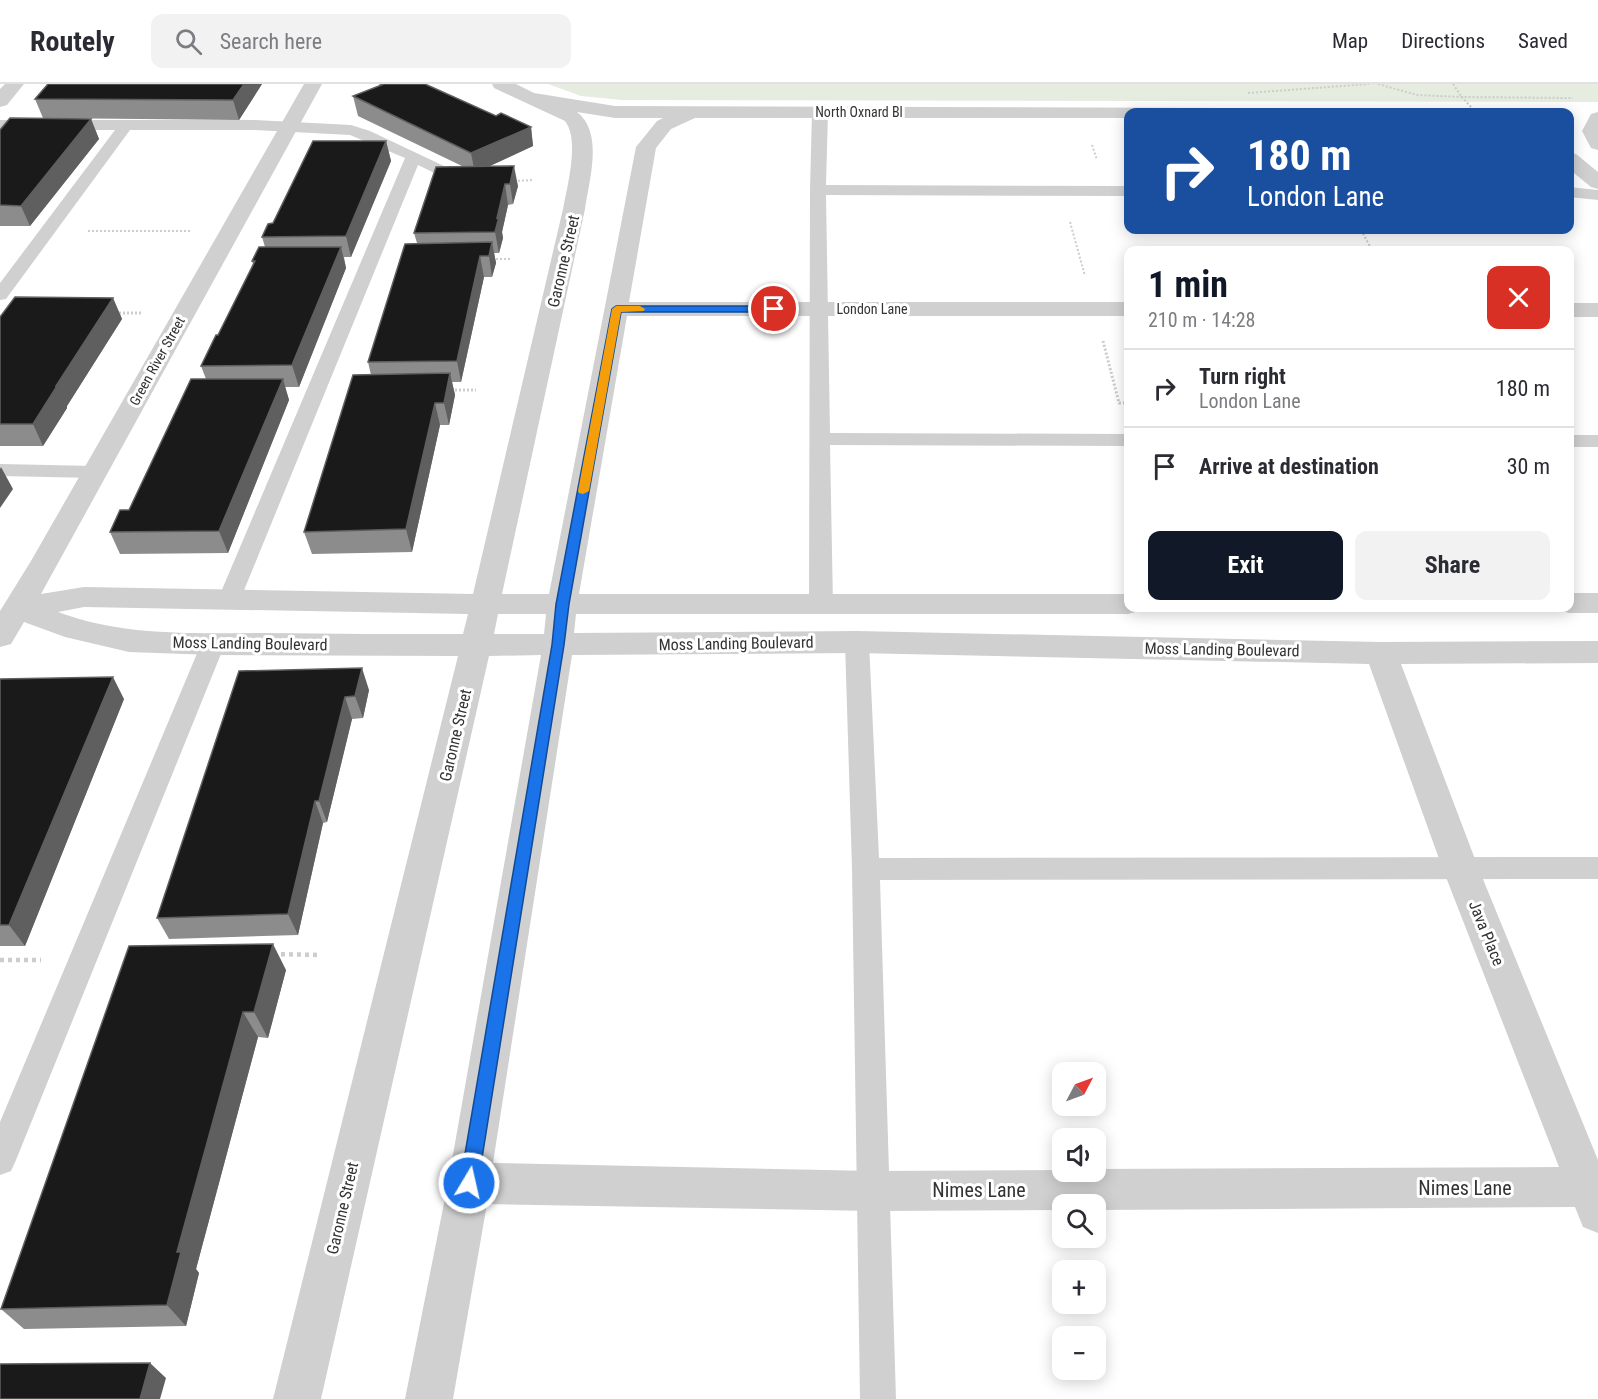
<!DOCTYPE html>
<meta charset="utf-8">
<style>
:root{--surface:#fff;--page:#f2f2f3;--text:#2b2b33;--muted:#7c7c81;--line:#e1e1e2;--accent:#111827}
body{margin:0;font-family:"Roboto Condensed",sans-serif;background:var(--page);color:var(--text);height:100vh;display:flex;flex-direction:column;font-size:22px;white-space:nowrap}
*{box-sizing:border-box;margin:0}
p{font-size:20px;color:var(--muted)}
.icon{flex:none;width:33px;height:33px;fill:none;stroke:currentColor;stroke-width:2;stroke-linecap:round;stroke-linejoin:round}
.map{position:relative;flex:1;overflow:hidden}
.drawer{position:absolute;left:1124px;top:162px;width:450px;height:366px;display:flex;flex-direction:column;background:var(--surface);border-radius:12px;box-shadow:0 3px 15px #0003}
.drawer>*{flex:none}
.hud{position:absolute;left:1124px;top:24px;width:450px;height:126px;border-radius:12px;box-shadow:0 3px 15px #0003;background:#1a4fa0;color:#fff;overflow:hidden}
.needle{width:39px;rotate:49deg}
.buttons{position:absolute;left:1052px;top:978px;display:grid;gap:12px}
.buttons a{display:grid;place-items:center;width:54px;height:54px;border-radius:12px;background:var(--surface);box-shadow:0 3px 15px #0003;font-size:30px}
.pin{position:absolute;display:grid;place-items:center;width:51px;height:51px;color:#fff;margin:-26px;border:3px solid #fff;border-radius:50%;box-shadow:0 2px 6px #0007}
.me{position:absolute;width:66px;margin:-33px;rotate:9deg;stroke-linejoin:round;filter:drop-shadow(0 0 4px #0008)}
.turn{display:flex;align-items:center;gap:21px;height:126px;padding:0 24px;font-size:27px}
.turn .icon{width:78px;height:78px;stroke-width:2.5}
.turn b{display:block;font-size:42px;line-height:51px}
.round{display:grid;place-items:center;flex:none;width:63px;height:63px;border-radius:12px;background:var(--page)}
.headline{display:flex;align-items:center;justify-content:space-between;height:102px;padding:0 24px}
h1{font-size:36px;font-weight:700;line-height:45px;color:var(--accent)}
.cta{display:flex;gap:12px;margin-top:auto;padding:12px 24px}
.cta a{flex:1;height:69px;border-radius:12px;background:var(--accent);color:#fff;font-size:24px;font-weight:700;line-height:69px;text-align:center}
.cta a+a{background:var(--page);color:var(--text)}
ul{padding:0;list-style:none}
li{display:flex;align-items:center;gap:18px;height:78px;padding:0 24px;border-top:2px solid var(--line)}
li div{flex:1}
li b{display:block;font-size:22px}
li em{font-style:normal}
header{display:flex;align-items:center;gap:36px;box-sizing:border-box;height:84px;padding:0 30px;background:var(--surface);border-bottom:2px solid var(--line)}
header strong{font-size:28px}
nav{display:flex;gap:33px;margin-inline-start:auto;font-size:21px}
.search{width:420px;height:54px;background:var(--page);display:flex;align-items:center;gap:15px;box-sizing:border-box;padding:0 21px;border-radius:12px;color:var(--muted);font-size:22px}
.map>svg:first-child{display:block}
</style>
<header>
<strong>Routely</strong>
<div class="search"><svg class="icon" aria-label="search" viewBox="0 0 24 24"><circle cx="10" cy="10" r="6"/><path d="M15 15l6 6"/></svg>Search here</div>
<nav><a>Map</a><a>Directions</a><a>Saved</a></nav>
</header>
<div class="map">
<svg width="1598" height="1315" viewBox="0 0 1598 1315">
<rect width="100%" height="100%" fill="#fff"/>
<path fill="#e6ecdf" d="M548 0H1598V18L622 16 581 12Z"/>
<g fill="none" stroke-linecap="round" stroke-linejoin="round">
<path stroke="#cdcdcd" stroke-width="2" stroke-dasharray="2 2" stroke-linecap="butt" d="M1378 0 1417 11 1462 13
M1453 0 1461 12
M1248 9 1369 0
M1471 23 1462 13 1573 14
M1092 61 1097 76
M514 97 534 96
M1070 138 1085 192
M1361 146 1372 166
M88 147H191
M492 175H512"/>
<path stroke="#cdcdcd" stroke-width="3" stroke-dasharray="2 2" stroke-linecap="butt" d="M115 229H142
M1103 257 1119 319H1126L1128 324
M451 306H476"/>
<path stroke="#cdcdcd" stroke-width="4.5" stroke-dasharray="4 4" stroke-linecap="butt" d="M273 870 320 871
M0 876H41"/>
<path fill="#d0d0d0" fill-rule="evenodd" d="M820 23 828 28 826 101 1128 102V112L826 111 830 349 1128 350V362L830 361 833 521 829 527 821 529 813 527 809 521 810 106 812 28Z
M0 36H255L351 41 370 47 465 92 467 95 465 98H453L418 81 238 521 230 523 222 521 218 515 405 74 350 51 255 46H130L6 215 0 216V199L115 46H0Z
M1569 103 1598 106V116L1569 113Z
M1569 351H1598V363H1569Z
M0 380 95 382 102 383 106 388 102 393 95 394 0 392Z
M857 550 865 552 869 558 879 774 1598 773V795L880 796 896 1315H860L852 785 845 558 849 552Z
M213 552 221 554 225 560 16 1076 11 1087 0 1091V1038L201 560 205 554Z"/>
<path fill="#d0d0d0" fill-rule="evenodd" d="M5 0H24L7 21 0 23V5Z
M304 0H322L41 510 84 503 473 510 563 125C567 103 580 56 565 37L494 4 492 0H516L534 9 615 22 1228 24 1230 28H1128V34H695L671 45 656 64 629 218H1128V232H627L579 510H1128V524H1141L1139 527 1128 530H576L574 549 857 547 1381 558 1598 557V579L1401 580 1478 783 1598 1076V1149L1583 1143 1575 1123 1095 1126V1120H1062V1126L874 1127 487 1120 453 1315H405L448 1099 541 571 489 572 321 1315H273L458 572 213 571 129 568 65 553 24 538 11 560 0 563V527L31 477ZM577 28 615 34H663L657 37 636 63 549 510H502L585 125C589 96 604 49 577 28ZM84 523 468 530 463 550C397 550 332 550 266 549 196 549 124 553 58 528ZM498 530H546L544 550H494ZM857 569 1369 580 1442 783 1559 1083 1095 1085V1088H1062V1086L874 1087 493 1079 572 571Z
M1598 28V66L1591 64 1582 47 1591 30Z
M1569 68 1576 70 1598 88V105L1591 103 1569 85Z
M1569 219H1598V233H1569Z
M1569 509H1598V529H1569L1558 526 1557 524H1569Z"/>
</g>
<path fill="#8c8c8c" d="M262 0 239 36 43 34 35 15Z
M379 0H425L496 32 531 43 533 62 489 82 518 102 513 120 508 121 502 148 503 154 499 169H494L496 179 492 193H484L461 298H452L455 311 449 341H440L412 468 312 470 304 448 371 291 368 278 417 159 414 149 462 82 358 32 353 12 380 2Z
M91 35 99 55 30 142H0V46Z
M386 57 391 77 351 173H344L346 184 299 303H285L289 316 228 469 120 470 110 448 129 426 206 295 201 282 218 251 253 180 252 177 265 163 262 153 273 139Z
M113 214 122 235 67 322V324L43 362H0V233Z
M239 587 369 606 363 634 352 635 327 738 323 739 298 851 169 855 157 834Z
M0 595 124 615 25 862H0Z
M129 862 286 886 268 954 258 953 196 1185 199 1189 186 1242 24 1245 1 1225Z"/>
<path fill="#5f5f5f" d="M244 0H262L239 36 233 16Z
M91 35 99 55 30 142 21 122Z
M531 43 533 62 475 89 471 69Z
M386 57 391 77 351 173 346 152Z
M514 82 518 102 513 120 510 100Z
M505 100 508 121 502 148 503 154 499 169 495 148 497 134Z
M492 158 496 179 492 193 489 172Z
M341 163 346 184 299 303 292 281Z
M480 172 484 193 461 298 457 277Z
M113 214 122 235 67 322V324L43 362 33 340 56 302Z
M450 289 455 311 449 341 444 319Z
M283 295 289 316 228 469 219 447Z
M435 319 440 341 412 468 406 445Z
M1 383 13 405 0 424V385Z
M362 584 369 606 363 634 355 612Z
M113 593 124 615 25 862 9 841Z
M345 613 352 635 327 738 319 717Z
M315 717 323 739 298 851 288 830Z
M273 860 286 886 268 954 254 928Z
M243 928 258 953 196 1185 199 1189 186 1242 167 1221 177 1168Z
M150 1279 166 1294 160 1315H140Z"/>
<path fill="#1a1a1a" stroke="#5f5f5f" stroke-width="1.5" d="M48 0H244L233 16 35 15Z
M383 0H425L496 32 501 29 531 43 471 69 353 12 384 0Z
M10 34 91 35 21 122 0 121V46Z
M313 57H386L346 152 262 153 268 140 273 139Z
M514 82 510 100H505L497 134 499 133 495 148 414 149 436 83Z
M492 158 489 172H480L457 277 368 278 405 160Z
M259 163H341L292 281 201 282 216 251H218L255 177H252Z
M15 213 113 214 56 302H57L33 340H0V233Z
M450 289 444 319H435L406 445 304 448 353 291Z
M191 295H283L219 447 110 448 120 426H129Z
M362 584 355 612 345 613 319 717H315L288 830 157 834 239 587Z
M113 593 9 841H0V595Z
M273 860 254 928H243L177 1168H181L167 1221 1 1225 129 862Z
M150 1279 140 1315H0V1280Z"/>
<path fill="#1a73e8" stroke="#114b97" stroke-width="1.5" d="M616 222H774L778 225 774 228H621L569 520 564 561 478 1099 475 1105 469 1108 463 1105 460 1099 552 561 556 520 612 225Z"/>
<path fill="#f59e0b" d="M640 222 645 225 644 227 621 228 589 407 583 410 579 409 578 407 612 225 616 222Z"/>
<g text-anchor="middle" stroke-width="6" stroke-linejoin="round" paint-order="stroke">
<g font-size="14" fill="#333" stroke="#fff">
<text x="859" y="33">North Oxnard Bl</text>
<text x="872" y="230">London Lane</text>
<text transform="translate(157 277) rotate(-61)" y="5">Green River Street</text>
</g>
<g font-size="16" fill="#333" stroke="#fff">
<text transform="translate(563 177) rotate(-77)" y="6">Garonne Street</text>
<text transform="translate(250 559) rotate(1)" y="6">Moss Landing Boulevard</text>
<text transform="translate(736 559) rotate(-1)" y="6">Moss Landing Boulevard</text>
<text transform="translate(1222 565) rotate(1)" y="6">Moss Landing Boulevard</text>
<text transform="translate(455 651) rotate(-77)" y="6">Garonne Street</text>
<text transform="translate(1487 849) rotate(68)" y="6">Java Place</text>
<text transform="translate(342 1124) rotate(-77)" y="6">Garonne Street</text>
</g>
<g font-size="20" fill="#333" stroke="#fff">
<text x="1465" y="1111">Nimes Lane</text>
<text x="979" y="1113">Nimes Lane</text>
</g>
</g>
</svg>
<div class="buttons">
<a><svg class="needle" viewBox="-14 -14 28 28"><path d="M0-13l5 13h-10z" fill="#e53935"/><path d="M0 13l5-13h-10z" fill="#7c7c81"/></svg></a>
<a><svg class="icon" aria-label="sound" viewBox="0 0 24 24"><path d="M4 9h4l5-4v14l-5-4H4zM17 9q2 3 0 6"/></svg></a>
<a><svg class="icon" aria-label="search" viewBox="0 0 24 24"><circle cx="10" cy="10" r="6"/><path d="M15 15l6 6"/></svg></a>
<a>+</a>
<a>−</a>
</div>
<div class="pin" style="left:774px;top:225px;background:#d93025"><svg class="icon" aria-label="arrive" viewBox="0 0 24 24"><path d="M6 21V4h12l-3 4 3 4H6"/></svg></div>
<svg class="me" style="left:469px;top:1099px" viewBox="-20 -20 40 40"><circle r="17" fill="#1a73e8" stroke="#fff" stroke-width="3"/><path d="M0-11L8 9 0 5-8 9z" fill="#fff"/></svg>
<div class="hud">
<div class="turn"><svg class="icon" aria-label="right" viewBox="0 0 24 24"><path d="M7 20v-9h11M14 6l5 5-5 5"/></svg><div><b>180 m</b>London Lane</div></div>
</div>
<section class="drawer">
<div class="headline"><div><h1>1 min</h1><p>210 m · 14:28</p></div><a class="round" style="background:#d93025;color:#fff"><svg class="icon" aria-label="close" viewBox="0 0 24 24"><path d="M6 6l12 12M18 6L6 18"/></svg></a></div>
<ul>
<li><svg class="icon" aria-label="right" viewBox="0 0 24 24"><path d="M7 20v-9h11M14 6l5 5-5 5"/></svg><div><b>Turn right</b><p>London Lane</p></div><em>180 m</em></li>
<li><svg class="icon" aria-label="arrive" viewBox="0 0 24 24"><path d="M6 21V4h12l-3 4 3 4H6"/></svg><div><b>Arrive at destination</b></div><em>30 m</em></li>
</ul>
<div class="cta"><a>Exit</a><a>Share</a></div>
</section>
</div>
